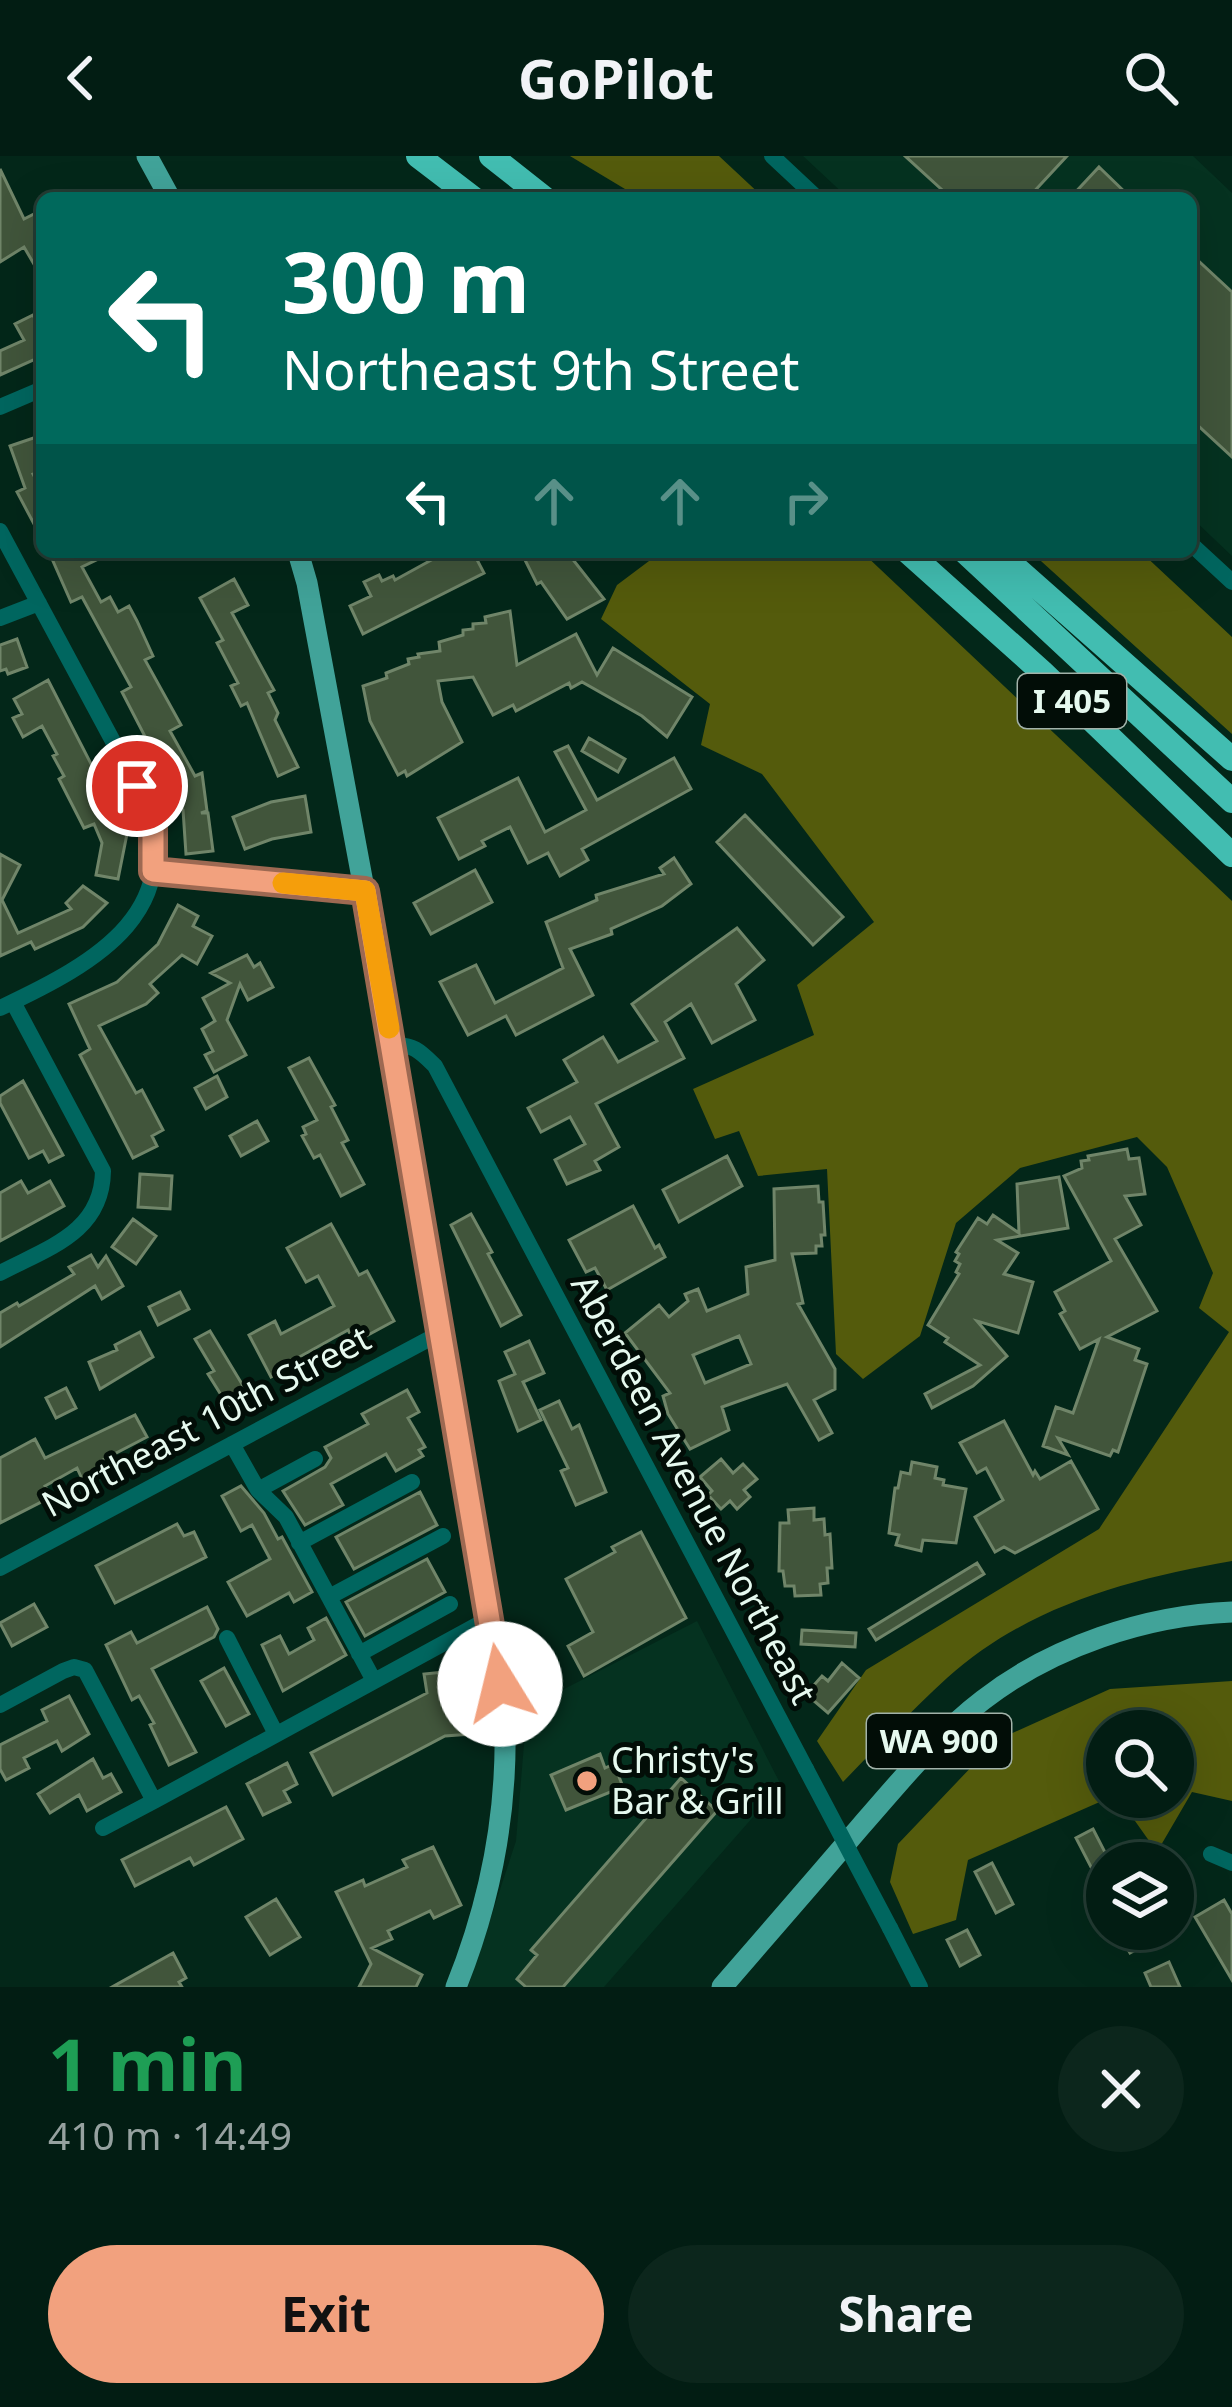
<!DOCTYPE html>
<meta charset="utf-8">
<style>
:root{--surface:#021d13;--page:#0c261c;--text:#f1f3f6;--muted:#96a2a0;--line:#233b33;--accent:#f2a17e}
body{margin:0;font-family:"Noto Sans",sans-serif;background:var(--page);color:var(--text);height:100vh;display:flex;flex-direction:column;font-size:45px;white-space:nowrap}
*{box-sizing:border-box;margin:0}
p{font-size:39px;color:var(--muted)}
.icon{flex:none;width:66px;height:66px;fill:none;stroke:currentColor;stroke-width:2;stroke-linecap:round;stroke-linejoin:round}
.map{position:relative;height:1831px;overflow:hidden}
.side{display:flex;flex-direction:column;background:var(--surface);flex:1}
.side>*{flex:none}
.guide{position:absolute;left:36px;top:36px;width:1161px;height:366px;border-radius:18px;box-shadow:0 12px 48px #0002,0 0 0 3px var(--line);background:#00695c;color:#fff;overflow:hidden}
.fabs{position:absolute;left:1086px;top:1554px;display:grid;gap:24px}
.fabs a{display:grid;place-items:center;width:108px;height:108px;border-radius:50%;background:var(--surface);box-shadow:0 12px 48px #0002,0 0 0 3px var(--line);font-size:60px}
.pin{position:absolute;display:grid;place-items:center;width:102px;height:102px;color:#fff;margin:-51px;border:6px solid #fff;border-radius:50%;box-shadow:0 3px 12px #0007}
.me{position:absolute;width:132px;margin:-66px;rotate:351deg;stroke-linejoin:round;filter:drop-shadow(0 0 9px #0008)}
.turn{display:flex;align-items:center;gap:42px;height:252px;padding:0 48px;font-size:54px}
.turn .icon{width:156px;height:156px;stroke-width:2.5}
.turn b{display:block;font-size:84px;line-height:102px}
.lanes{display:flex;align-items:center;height:114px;padding:0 48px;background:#0003;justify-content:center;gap:60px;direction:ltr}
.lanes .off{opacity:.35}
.round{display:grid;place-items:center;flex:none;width:126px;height:126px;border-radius:63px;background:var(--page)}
.head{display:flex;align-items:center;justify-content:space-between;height:204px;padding:0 48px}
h1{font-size:72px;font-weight:700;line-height:90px;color:#1e9e55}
.primary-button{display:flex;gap:24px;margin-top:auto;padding:24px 48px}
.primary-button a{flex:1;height:138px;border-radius:72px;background:var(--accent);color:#111;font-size:48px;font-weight:700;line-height:138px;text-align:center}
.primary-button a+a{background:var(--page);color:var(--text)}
header{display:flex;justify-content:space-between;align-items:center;height:156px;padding:0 48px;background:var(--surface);font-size:54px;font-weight:700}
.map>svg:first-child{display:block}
</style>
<header><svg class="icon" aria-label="back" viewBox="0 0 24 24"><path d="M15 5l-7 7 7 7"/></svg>GoPilot<svg class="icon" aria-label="search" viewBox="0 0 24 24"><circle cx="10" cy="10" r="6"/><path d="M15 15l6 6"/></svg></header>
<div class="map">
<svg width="1232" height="1831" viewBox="0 0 1232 1831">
<rect width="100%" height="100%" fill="#032719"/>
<path fill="#053220" d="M803 0H1193L1232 37V400L1191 361V42H848Z
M697 1465 781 1629 604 1831H468L516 1685 527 1552Z"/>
<path fill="#545b0c" d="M570 0H719L764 42H640Z
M661 396H862L1232 745V1405C1129 1423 1027 1450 947 1522 911 1555 877 1591 843 1626L817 1585 866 1514 1099 1373 1229 1176 1199 1152 1213 1117 1167 1011 1137 981 1020 1012 956 1067 920 1180 863 1223 836 1198 827 1013 758 1020 739 975 715 983 693 933 814 879 797 829 874 766 762 618 701 589 710 548 601 463 617 429Z
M1031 396H1141L1232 481V578Z
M1232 1525V1645L1192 1636 1157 1696 1118 1641H1173V1575H1107V1641H1111L968 1704 956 1764 913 1778 890 1726 898 1688 997 1584 1110 1533Z"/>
<path fill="#41553b" stroke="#708569" stroke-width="3" fill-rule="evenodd" d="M905 0H1067L1028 42H951Z
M1099 11 1131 42H1070Z
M0 13 24 63 34 58 42 73V122L24 91 0 106Z
M1191 98 1232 136V301L1191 263Z
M33 159 36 165 42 162V200L0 219V195L24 184 15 168Z
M42 279V315L33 318 42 334V383L17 336 25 332 10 290Z
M49 396H113L82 411 101 446 110 441 118 456 129 450 137 465 153 500 145 504 181 569 170 575 195 620 202 617 207 655 201 657H208L213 695 186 698 183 654 122 536 131 531 82 441 71 446Z
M446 396H473L484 417 363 478 350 450 371 440 364 426 379 419 382 425 393 420 395 424Z
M521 396H567L604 443 567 463 541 426 537 428Z
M234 423 248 449 232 457 274 534 268 537 278 557 275 564 298 611 278 620 247 547 241 550 231 530 238 527 217 487 223 484 200 442Z
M510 455 517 509 576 478 597 519 613 492 692 541 667 581 642 560 582 526 571 532 569 527 516 555 513 549 493 559 473 521 438 525 442 546 462 586 407 620 405 615 398 619 370 565 363 530 387 522 386 517 409 508 408 503 419 501 418 498 440 495 439 486 463 479V474L473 473V468L486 467 485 461Z
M17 483 27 511 8 518 6 513 0 515V489Z
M48 524 127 678 118 723 96 719 102 687 94 668 84 672 59 623 64 620 53 600 57 598 42 570 23 581 13 562 22 558 14 543Z
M589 582 625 603 618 616 582 595Z
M568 590 597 644 674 602 691 633 582 693 588 704 560 720 548 697 528 707 510 671 482 685 485 690 459 703 438 662 518 622 545 676 586 654 555 596Z
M305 640 311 676 272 683 245 693 233 661 271 646Z
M745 659 843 761 813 789 717 686Z
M0 698 20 709 2 744 18 777 71 753 66 747 83 730 107 747 83 771 35 793 31 786 0 800Z
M674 702 691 728 662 750 611 773 612 778 570 793 593 839 516 879 506 860 468 879 440 826 476 809 495 847 563 812 546 766 597 744 596 739 664 718 660 712Z
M475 714 492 746 431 778 414 747Z
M178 749 198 760 193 770 212 780 197 808 182 799 150 828 158 837 146 848 99 870 136 937 142 934 163 974 152 980 157 990 133 1002 80 899 90 893 69 848 117 826 158 788Z
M737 772 764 804 736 828 755 864 712 887 691 848 665 866 684 902 596 948 619 991 595 1005 600 1014 567 1028 555 1004 585 988 570 961 541 976 528 952 577 926 564 904 603 881 618 906 657 885 632 848Z
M247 799 254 811 260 807 273 831 248 844 240 828 227 864 246 899 214 916 205 899 213 895 202 873 215 865 203 842 230 827 211 817Z
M309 902 335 949 331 951 348 984 342 987 364 1028 341 1040 320 999 314 1002 302 980 306 978 303 971 317 964 289 912Z
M217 920 227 941 206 953 195 932Z
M23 925 63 999 49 1006 43 995 29 1002 0 947V940Z
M257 965 268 985 241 1000 230 980Z
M1127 993 1129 1003 1139 1002 1145 1038 1125 1040 1141 1069 1115 1083 1157 1155 1107 1181 1139 1193 1135 1204 1147 1208 1118 1296 1113 1294 1110 1300 1058 1282 1068 1299 1043 1290 1056 1251 1073 1257 1099 1183 1080 1193 1060 1158 1065 1155 1055 1136 1111 1105 1064 1020 1082 1012 1081 1005 1089 1004 1088 1000Z
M727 1000 742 1030 679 1066 663 1034Z
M140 1018 172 1020 170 1053 138 1051Z
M1059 1021 1068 1072 997 1084 1018 1097 1004 1118 1033 1126 1018 1177 977 1165 1007 1200 973 1230 932 1252 925 1238 980 1209 945 1186 948 1182 928 1169 959 1118 956 1116 960 1108 955 1105 959 1098 956 1096 978 1062 987 1068 993 1059 1019 1077 1017 1028Z
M21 1025 28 1037 50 1025 64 1050 0 1085V1037Z
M818 1030 819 1046H823L825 1079H821L822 1090H816V1097L792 1098 803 1147 798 1148 835 1213V1233L814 1244 832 1277 819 1284 787 1228 722 1251 729 1274 690 1293 668 1258 663 1240 670 1237 625 1177 659 1149 669 1161 688 1145 685 1138 698 1133 707 1155 748 1138 746 1111 775 1104 774 1033ZM739 1180 751 1208 705 1227 693 1199Z
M633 1050 655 1092 659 1089 665 1101 607 1134 595 1112 586 1116 569 1084Z
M471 1058 492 1096 488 1098 521 1159 501 1170 451 1069Z
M133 1063 156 1080 136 1108 112 1091Z
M331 1068 359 1119 367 1115 394 1165 355 1186 348 1174 283 1210 285 1214 271 1221 249 1179 275 1165 281 1178 334 1150 318 1120 306 1126 287 1092Z
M91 1099 98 1111 106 1100 123 1130 102 1143 95 1130 0 1191V1157L17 1147 19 1150 74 1118 69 1111Z
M180 1136 189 1153 158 1169 149 1151Z
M210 1175 248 1238 228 1250 208 1218 214 1215 195 1183Z
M140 1176 153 1201 100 1233 89 1206 117 1194 115 1189Z
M529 1185 544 1217 523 1226 541 1264 518 1275 499 1225 515 1218 505 1196Z
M66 1232 76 1252 56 1262 46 1242Z
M407 1234 419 1256 408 1262 425 1291 419 1294 423 1300 396 1315 386 1298 331 1328 343 1349 305 1369 283 1335 325 1311 331 1302 325 1291 368 1268 362 1258Z
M559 1245 572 1273 579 1269 606 1336 576 1349 561 1315 568 1312 540 1254Z
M135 1259 147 1281 101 1305 104 1311 82 1323 77 1312 45 1330 51 1341 0 1367V1302L35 1283 45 1302Z
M1004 1265 1033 1319 1035 1315 1040 1323 1071 1305 1098 1353 1015 1397 1004 1391 995 1396 975 1361 1003 1344 986 1312 977 1317 960 1287Z
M721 1303 733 1317 743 1308 757 1323 744 1334 750 1341 737 1353 730 1345 721 1353 708 1339 712 1335 700 1321Z
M912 1306 937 1311 935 1322 944 1324 943 1329 966 1333 956 1387 923 1384 921 1395 896 1389 899 1379 889 1377 895 1332H898L901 1316 910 1318Z
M241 1330 264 1357 278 1383 282 1381 312 1436 294 1446 289 1437 247 1460 228 1426 270 1403 252 1369 241 1375 222 1340Z
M420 1336 437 1369 354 1413 336 1381Z
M814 1352V1364L824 1363 825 1379 830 1378 832 1412H827L828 1427 820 1428 821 1439 795 1440 794 1430H785L783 1415H779L780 1367H789L788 1354Z
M177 1368 184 1380 194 1376 206 1401 115 1447 96 1410Z
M641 1376 686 1462 584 1520 568 1490 593 1476 566 1423 615 1396 612 1391Z
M427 1403 445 1436 365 1480 346 1446Z
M977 1407 984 1418 876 1484 869 1473Z
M34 1448 47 1471 12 1490 0 1467Z
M207 1451 218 1473 214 1481 152 1513 196 1596 169 1609 150 1569 154 1567 139 1540 132 1544 106 1489 131 1476 137 1487Z
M326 1462 346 1499 283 1535 262 1489 280 1480 289 1498 314 1484 308 1472Z
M802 1474 856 1477 855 1491 801 1488Z
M842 1507 859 1522 828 1557 806 1538 822 1520 828 1525Z
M224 1512 249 1558 226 1570 201 1525Z
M464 1514 471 1578 445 1580 333 1639 311 1597 427 1537 424 1518Z
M69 1540 89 1578 62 1595 57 1585 24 1602 29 1612 6 1624 0 1613V1589L47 1565 42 1554Z
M600 1598 605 1612 614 1608 623 1631 566 1654 551 1619Z
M93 1603 103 1622 111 1618 121 1636 87 1655 79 1639 50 1657 38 1638Z
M287 1607 297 1628 284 1635 290 1646 263 1659 247 1628Z
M681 1622 717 1655 563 1831H526L517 1823 537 1799 531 1794Z
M226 1651 243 1683 194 1709 190 1702 135 1730 122 1704Z
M1093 1673 1109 1704 1092 1713 1076 1682Z
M433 1691 461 1749 434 1762 430 1755 388 1775 392 1783 372 1792 422 1819 416 1831H359L371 1808 336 1736 363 1724 365 1730 407 1711 403 1704Z
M992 1707 1013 1748 996 1757 975 1716Z
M276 1743 300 1781 270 1799 246 1761Z
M1224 1744 1232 1758V1824L1195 1761Z
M1117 1773H1143L1150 1786 1130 1797Z
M967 1774 980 1799 960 1810 947 1784Z
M173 1797 186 1822 179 1826 182 1831H112Z
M1169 1806 1180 1831H1151L1145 1817Z"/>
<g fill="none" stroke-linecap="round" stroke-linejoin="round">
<path stroke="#00665f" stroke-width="16" d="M772 0 817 42
M0 251 42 233
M0 375 137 630C196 753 96 807 0 852
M1191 388 1232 426
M0 462 39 447
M153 715 365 735
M392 890C413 887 421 896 435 910L806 1613
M0 1117C47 1092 102 1077 103 1015L13 846
M232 1288 258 1334 315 1303
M258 1334 286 1361 373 1523
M299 1387 412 1326
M0 1412 442 1176
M329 1441 443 1380
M227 1482 275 1576
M359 1498 450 1448
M0 1549 63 1515 74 1511 85 1514 154 1645 490 1462
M103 1672 154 1645
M1211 1698 1232 1707
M890 1772 920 1831"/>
<path stroke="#41a399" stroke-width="21" d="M147 0 170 42
M298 396 307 427 382 829 504 1547C510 1647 493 1739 456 1831
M722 1831C768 1778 815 1724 861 1670 899 1627 937 1579 983 1544 1051 1491 1146 1459 1232 1456"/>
<path stroke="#42bdb1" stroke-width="24" d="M418 0 473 42
M491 0 544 42
M908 396 1042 516 1232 699
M965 396 1232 645
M998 396 1232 603"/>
<path stroke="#00665f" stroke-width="16" d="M806 1613 890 1772"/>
</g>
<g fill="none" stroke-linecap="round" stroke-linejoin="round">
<defs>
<path id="route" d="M137 630 153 663V715L365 735 500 1528"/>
</defs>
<use href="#route" stroke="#9d6952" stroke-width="30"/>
<use href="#route" stroke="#f2a17e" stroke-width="21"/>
<path stroke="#f59e0b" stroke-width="21" d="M283 727 365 735 389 872"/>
</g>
<circle fill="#f2a17e" stroke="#020d07" stroke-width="4.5" cx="587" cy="1625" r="12"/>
<g text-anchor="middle" stroke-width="10" stroke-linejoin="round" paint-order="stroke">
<g fill="#020d07" stroke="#a2b2a9" stroke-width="3">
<rect x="1018" y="518" width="108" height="54" rx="9"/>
<rect x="867" y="1558" width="144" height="54" rx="9"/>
</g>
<g font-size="33" font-weight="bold" fill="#e6f9ef">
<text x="1072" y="557">I 405</text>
<text x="939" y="1597">WA 900</text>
</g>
<g font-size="36" fill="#e6f9ef" stroke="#020d07">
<text transform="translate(206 1265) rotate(-28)" y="13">Northeast 10th Street</text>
<text transform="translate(694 1333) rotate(62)" y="13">Aberdeen Avenue Northeast</text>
</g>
<g font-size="36" fill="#e6f9ef" stroke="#020d07" text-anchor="start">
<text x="611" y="1617">Christy's<tspan x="611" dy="41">Bar &amp; Grill</tspan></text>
</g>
</g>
</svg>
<div class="fabs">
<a><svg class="icon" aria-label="search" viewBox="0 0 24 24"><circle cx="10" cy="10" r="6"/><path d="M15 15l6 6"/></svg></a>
<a><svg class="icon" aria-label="layers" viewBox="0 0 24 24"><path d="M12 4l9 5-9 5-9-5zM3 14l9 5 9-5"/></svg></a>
</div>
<div class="pin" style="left:137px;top:630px;background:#d93025"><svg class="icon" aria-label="arrive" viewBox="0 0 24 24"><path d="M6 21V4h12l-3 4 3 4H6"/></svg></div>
<svg class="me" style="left:500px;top:1528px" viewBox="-20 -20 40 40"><circle r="19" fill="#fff"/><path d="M0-13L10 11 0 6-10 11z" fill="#f2a17e"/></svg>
<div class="guide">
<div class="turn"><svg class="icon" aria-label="left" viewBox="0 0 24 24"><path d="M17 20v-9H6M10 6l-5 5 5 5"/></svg><div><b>300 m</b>Northeast 9th Street</div></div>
<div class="lanes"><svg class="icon" aria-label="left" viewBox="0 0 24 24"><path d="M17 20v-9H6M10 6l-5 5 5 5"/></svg><svg class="icon off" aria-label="ahead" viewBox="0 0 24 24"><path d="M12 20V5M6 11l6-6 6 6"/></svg><svg class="icon off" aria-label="ahead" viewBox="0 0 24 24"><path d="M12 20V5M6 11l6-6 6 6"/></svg><svg class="icon off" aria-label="right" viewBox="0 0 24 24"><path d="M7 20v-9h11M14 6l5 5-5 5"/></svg></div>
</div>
</div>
<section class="side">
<div class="head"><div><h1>1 min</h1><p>410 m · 14:49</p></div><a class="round"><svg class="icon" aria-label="close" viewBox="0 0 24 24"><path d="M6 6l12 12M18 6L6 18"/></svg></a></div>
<div class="primary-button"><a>Exit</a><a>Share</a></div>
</section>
